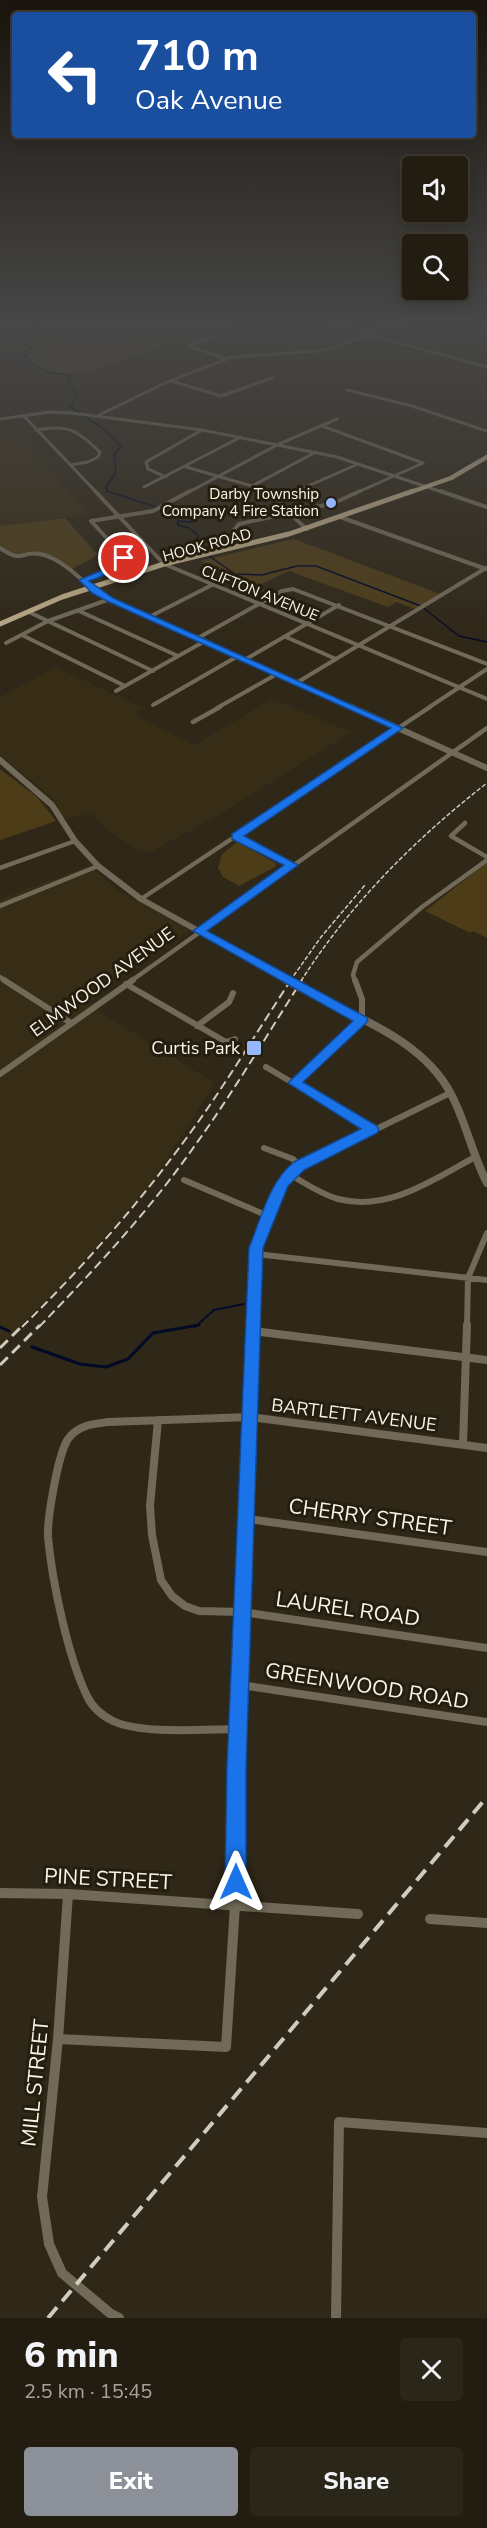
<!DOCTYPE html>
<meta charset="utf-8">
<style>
:root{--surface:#231d11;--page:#2b261a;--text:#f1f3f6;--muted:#a3a29f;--line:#403b31;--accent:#8c9099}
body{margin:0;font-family:"Nunito Sans",sans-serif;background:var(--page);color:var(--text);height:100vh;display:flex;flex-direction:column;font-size:22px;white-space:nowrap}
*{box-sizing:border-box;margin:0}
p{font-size:20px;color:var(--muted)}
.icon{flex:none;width:33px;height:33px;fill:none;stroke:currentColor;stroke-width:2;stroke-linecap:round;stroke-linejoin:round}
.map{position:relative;height:2318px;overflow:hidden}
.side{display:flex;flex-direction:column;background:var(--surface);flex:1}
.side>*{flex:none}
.hud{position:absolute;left:12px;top:12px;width:464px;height:126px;border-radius:6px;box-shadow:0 3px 15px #0003,0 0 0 2px var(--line);background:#1a4fa0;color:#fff;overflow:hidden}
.fabs{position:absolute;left:402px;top:156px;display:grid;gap:12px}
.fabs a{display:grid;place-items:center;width:66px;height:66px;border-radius:6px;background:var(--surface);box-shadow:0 3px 15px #0003,0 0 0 2px var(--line);font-size:30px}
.pin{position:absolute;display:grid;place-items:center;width:51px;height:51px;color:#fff;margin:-26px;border:3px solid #fff;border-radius:50%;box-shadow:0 2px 6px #0007}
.me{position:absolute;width:66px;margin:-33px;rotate:0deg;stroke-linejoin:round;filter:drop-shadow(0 0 4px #0008)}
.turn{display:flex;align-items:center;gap:21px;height:126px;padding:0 24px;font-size:27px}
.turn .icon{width:78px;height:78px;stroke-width:2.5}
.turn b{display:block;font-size:42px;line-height:51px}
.round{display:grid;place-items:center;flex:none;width:63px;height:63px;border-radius:6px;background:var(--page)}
.overview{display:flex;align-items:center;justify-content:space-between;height:102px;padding:0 24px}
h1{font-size:36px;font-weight:800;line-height:45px}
.button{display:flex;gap:12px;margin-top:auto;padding:12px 24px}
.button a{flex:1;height:69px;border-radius:6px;background:var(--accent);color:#fff;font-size:24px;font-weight:800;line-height:69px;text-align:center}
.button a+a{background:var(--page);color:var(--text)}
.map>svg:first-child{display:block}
</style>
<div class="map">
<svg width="487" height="2318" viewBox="0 0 487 2318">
<rect width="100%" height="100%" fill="#2f2717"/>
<path fill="#372c15" d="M20 436 89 514 0 526V439Z
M56 667 143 708 134 715 194 745 272 699 352 732 214 818 149 853 133 847 107 830 92 814 63 819 54 799 0 755V697Z
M90 865 117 890 190 930 86 1003 215 1083 150 1186 64 1283 0 1347V899Z"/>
<path fill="#4d3c18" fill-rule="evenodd" d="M0 322H242L178 347 166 344 83 374 52 373 31 364 30 359 24 356 29 353 0 351V347L27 346 32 338 29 334 0 335ZM154 328 113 341 65 343 77 334 102 332 112 329Z
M65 518 98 555 70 570 44 554 15 556 0 546V526Z
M294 539 443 595 418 610 396 602 388 607 289 571 257 586 200 561Z
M0 769 37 797 56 821 0 840Z
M237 842 276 863 275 867 239 886 223 877 218 868 222 854Z
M487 862V938L473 931 470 933 425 911Z"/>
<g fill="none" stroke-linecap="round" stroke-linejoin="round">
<path stroke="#030a27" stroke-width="1.5" d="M84 322 91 324 98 322
M159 322H178
M0 323 5 322
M33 349 35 352 24 356 30 359 31 364 52 373 72 375 68 380 77 396 69 406 101 427 121 446 114 455 116 473 106 487 107 491 190 518 192 522 178 521V525L189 528 199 536 192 544 235 574 262 575 297 566H316L421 606 459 636 487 642
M33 349 26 345 30 340 24 331 42 322
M0 352 21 353 33 349"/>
<path stroke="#030a27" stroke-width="2" d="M195 1327 214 1310 244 1304"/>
<path stroke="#030a27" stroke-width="3" d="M0 1327 9 1331
M32 1347 80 1364 106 1367 128 1359 153 1333 199 1325"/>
<path stroke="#726a59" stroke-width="3" d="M323 322 487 367
M478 322 487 325
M394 324 407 327
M220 335 188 346 227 359
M171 381 221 396 272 378
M347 390 412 406 487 431
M99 415 165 383 232 357 317 351 336 347 398 322
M24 416 97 493
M0 419 50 412 72 413 202 430 337 457 445 493
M322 426 423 463
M36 430C69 424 76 430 100 452L98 457 88 462 70 465
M186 467 252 486 265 493
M166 477 148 469 146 462 202 430
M252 486 316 452
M144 487 241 437
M187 493 279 444 337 419
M292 493 358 464
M356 493 423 463"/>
<path stroke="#726a59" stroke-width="4" d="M95 491 164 564 487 699
M262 491C280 500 292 517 307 529
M440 491 487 507
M275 498 296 491
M340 517 486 569
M243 545 232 532 239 524 334 503 360 491
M0 548C24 564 19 551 40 554 58 557 78 576 91 588
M83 580 108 571 125 558 91 521 153 511 190 491
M79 611 178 656
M31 613 153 671
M149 617 212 585
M22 635 125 686
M286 637 336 659
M198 638 282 591 293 589 487 664
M6 643 48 621 110 599
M246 659 339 605
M298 682 486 568
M116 691 205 641
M153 705 238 656
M217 708 277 674
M428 708 487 669"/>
<path stroke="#726a59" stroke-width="4.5" d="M193 722 220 707
M465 823 451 836 487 857
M236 836 292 865
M0 868 75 841
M141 899 430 707
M0 906 98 866
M0 977 6 981
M131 981 487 728
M355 981 353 975 357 962 422 907 487 860"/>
<path stroke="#726a59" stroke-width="6" d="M4 980 71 1023
M126 984 226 1042 235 1039
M197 1026 229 1002 233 993
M266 1067 372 1130
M0 1074 133 980
M295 1083 362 1020V999L355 980
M264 1148 293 1159 299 1166
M289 1174C305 1183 320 1194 338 1199 388 1212 433 1180 475 1157
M184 1180 268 1216
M256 1254 487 1280
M253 1327 256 1248 282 1184 295 1169 450 1093
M467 1327 468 1278 487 1233"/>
<path stroke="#726a59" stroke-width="8" d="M253 1331 487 1360
M158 1420 150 1506 152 1535 161 1580 172 1596 185 1606 199 1611 242 1612 487 1648
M463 1444 467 1325
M248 1519 487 1552
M241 1685 487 1722
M240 1729C206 1729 143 1735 113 1721 103 1716 92 1707 87 1696 68 1657 52 1581 48 1537 47 1519 58 1454 68 1439 78 1425 93 1424 108 1422L250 1417 487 1448
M236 1764 253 1325"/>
<path stroke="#726a59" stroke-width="10" d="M0 1893 68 1894 358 1914
M68 1894 58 2039 42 2197 49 2244 62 2273 111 2314 119 2318
M430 1919 487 1923
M58 2039 226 2047 235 1905 236 1763
M336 2318 339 2122 487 2133"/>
<path stroke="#726a59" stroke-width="4.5" d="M91 588 110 599 354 708"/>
<path stroke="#726a59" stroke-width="6" d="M351 707 487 768
M0 760 52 805 75 841 98 866 141 899 276 974"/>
<path stroke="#726a59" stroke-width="8" d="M312 994C361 1019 424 1042 451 1094 466 1122 472 1154 487 1183"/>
<path stroke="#bdab88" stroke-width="4.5" d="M408 493 451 478 487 457"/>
<path stroke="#bdab88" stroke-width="5" d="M0 624 62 597 164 564 289 534 413 491"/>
<path stroke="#d1cbbf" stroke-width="1.5" stroke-dasharray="4.5 2" stroke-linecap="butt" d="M290 981 321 937 365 885
M301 981C350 904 415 839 487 783"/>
<path stroke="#d1cbbf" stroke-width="2" stroke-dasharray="9 4.5" stroke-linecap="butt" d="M22 1327C81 1269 136 1207 185 1140 223 1089 256 1033 291 980
M39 1327C95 1269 150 1210 196 1144 234 1091 267 1035 302 980"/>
<path stroke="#d1cbbf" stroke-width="3" stroke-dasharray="11 6" stroke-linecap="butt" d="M0 1348 23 1325
M0 1365 40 1325"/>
<path stroke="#d1cbbf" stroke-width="4" stroke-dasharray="14 8" stroke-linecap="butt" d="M48 2318 487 1797"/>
<path stroke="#726a59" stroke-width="6" d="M276 974 289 981"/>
<path stroke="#726a59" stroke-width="8" d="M286 980 312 994"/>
</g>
<linearGradient id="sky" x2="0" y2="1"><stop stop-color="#1a150d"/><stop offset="0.5" stop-color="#474747"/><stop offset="1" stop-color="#474747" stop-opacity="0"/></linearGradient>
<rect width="487" height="647" fill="url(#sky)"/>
<path fill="#1a73e8" stroke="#114b97" stroke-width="1.5" d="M122 557 129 558 110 573 89 581 113 598 403 728 244 836 298 865 207 931 366 1017 368 1020 366 1023 303 1082 377 1126 379 1130 377 1133 304 1170 288 1186 263 1248 246 1767V1882L243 1889 236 1892 228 1889 225 1882 227 1767 249 1248C261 1219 269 1182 294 1162L361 1129 288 1083 353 1021 193 931 284 865 232 839V834L391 728 107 601 92 593 79 580 105 569Z"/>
<g fill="#96b6fd" stroke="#251e0e" stroke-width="2">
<circle cx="331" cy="503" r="6"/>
<rect x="246" y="1040" width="16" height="16" rx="3"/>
</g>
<g text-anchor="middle" stroke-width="6" stroke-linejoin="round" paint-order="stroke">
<g font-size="15" fill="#faf5ea" stroke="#251e0e" text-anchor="end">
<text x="319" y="499">Darby Township<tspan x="319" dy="17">Company 4 Fire Station</tspan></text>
</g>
<g font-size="15" fill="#faf5ea" stroke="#251e0e">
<text transform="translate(207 545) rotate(-15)" y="5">HOOK ROAD</text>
<text transform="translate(260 593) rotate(22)" y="5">CLIFTON AVENUE</text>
</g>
<g font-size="18" fill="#faf5ea" stroke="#251e0e">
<text transform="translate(102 982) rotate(-36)" y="6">ELMWOOD AVENUE</text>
<text transform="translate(354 1415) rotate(7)" y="6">BARTLETT AVENUE</text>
</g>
<g font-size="18" fill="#faf5ea" stroke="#251e0e" text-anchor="end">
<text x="240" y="1054">Curtis Park</text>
</g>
<g font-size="21" fill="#faf5ea" stroke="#251e0e">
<text transform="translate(370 1517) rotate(8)" y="7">CHERRY STREET</text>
<text transform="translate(348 1609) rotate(8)" y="7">LAUREL ROAD</text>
<text transform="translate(367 1686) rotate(9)" y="7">GREENWOOD ROAD</text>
<text transform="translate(108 1879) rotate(3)" y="7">PINE STREET</text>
<text transform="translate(35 2083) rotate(-84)" y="7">MILL STREET</text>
</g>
</g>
</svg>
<div class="fabs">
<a><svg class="icon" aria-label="sound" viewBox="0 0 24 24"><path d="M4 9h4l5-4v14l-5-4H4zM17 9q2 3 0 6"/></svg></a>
<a><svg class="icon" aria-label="search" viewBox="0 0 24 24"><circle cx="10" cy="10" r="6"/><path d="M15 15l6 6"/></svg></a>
</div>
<div class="pin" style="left:124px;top:558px;background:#d93025"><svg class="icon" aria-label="arrive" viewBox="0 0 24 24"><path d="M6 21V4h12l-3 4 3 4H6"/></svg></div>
<svg class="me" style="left:236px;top:1882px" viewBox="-20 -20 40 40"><path d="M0-17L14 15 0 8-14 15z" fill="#1a73e8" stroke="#fff" stroke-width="4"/></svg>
<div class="hud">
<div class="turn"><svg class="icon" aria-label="left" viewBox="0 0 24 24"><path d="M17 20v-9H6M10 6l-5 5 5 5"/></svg><div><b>710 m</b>Oak Avenue</div></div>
</div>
</div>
<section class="side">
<div class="overview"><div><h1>6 min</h1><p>2.5 km · 15:45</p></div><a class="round"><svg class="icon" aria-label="close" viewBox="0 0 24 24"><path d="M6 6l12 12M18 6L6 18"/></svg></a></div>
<div class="button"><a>Exit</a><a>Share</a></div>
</section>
